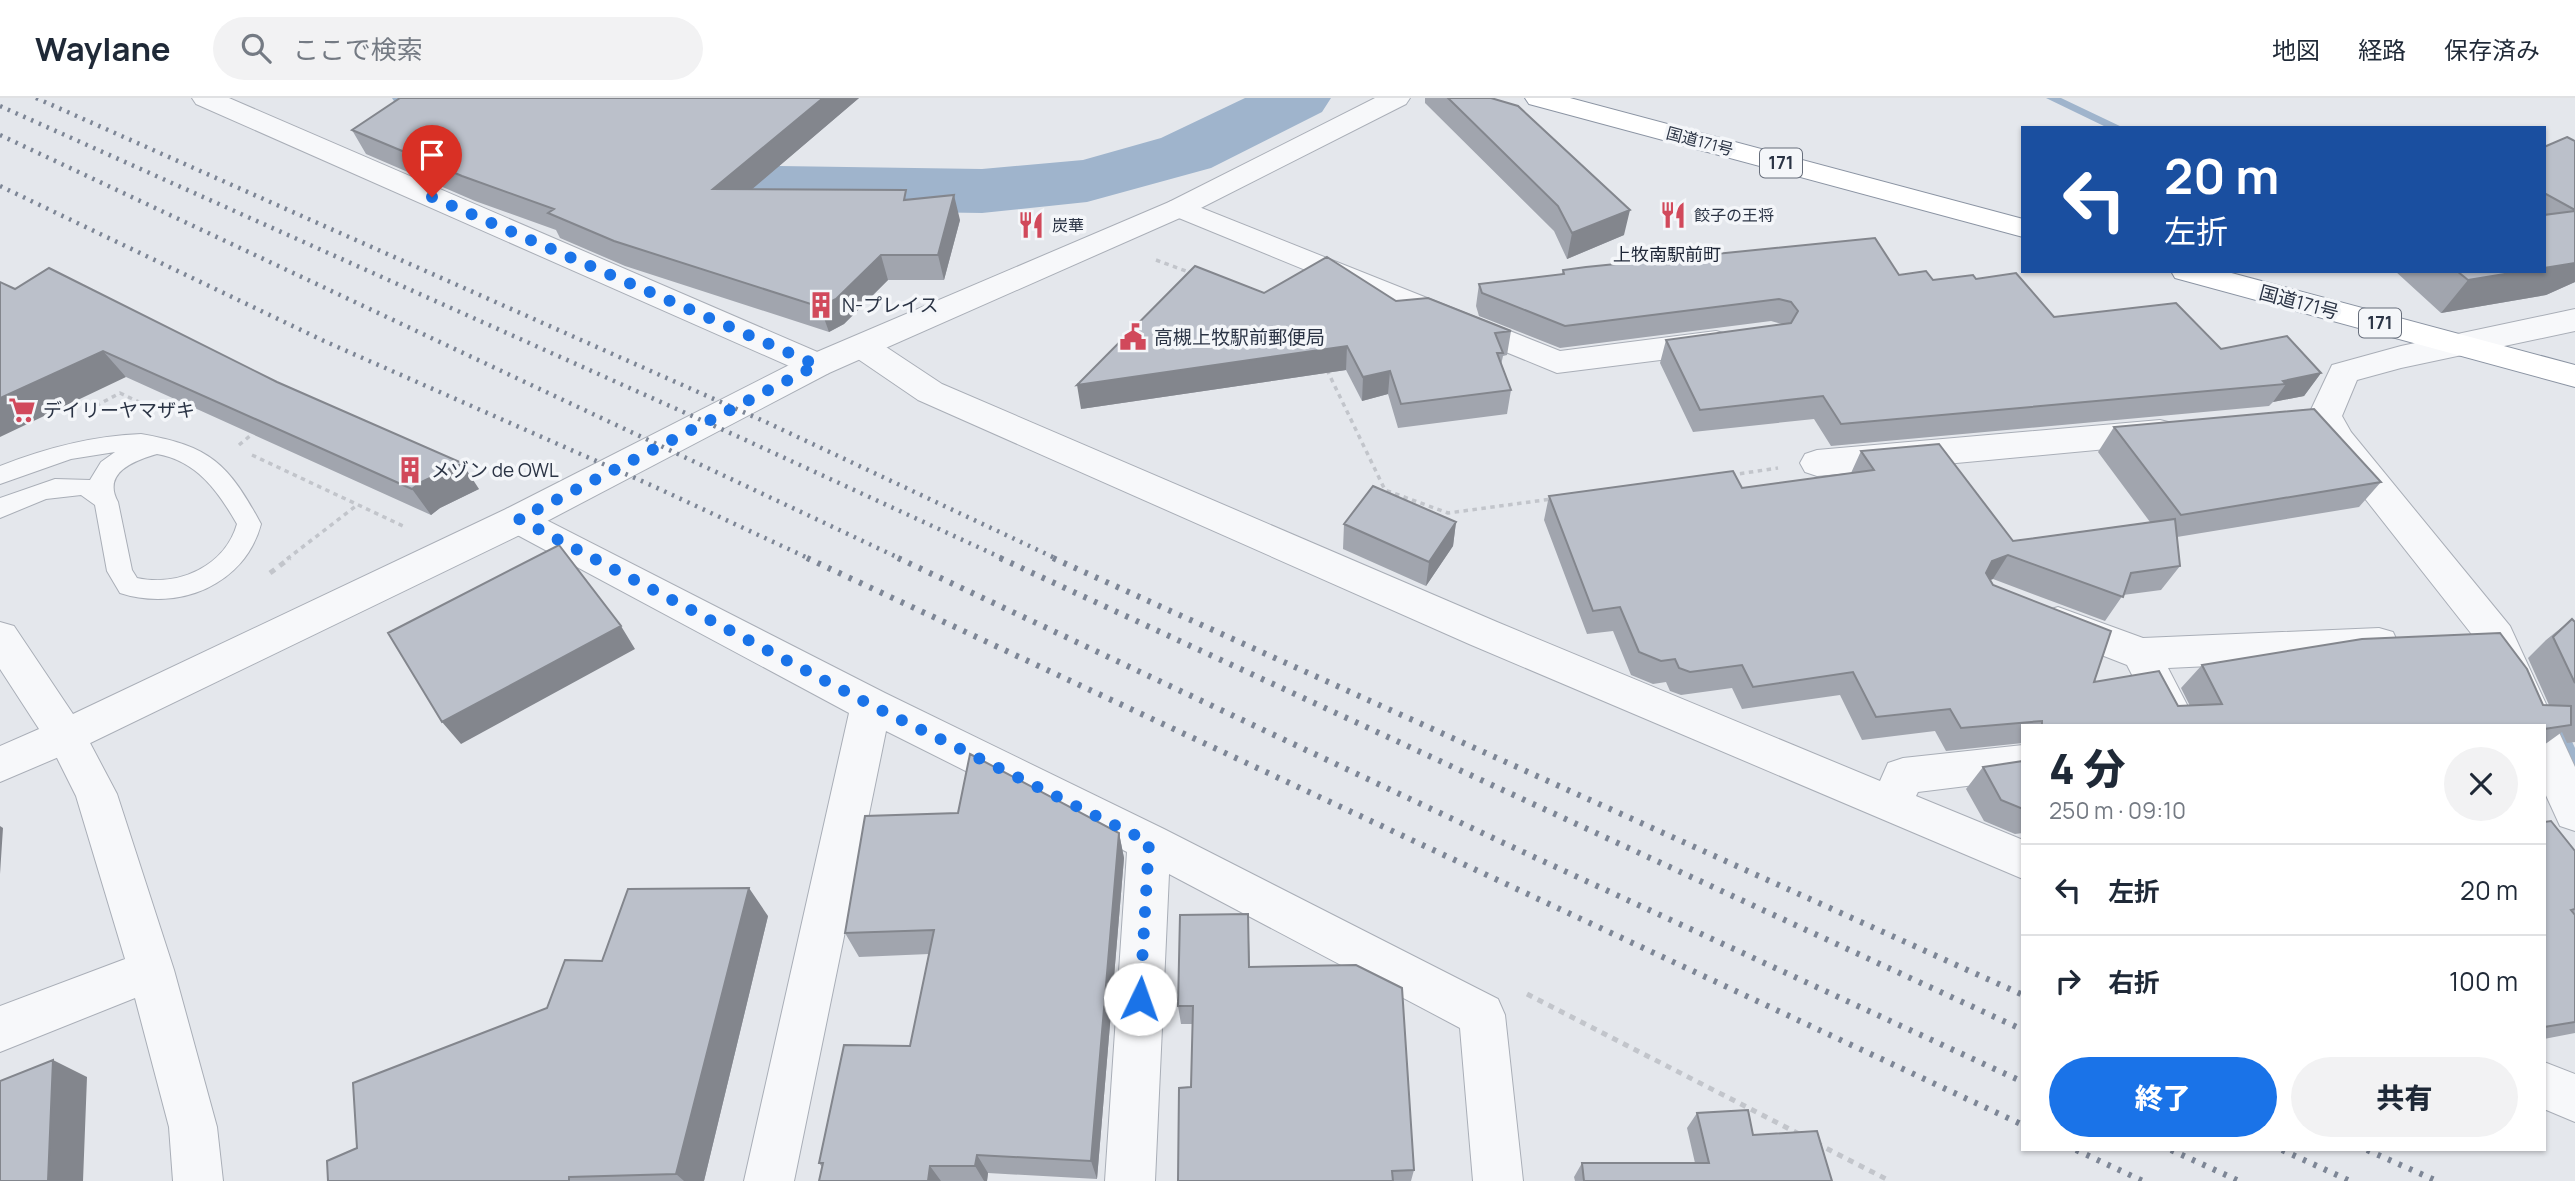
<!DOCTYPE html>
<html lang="ja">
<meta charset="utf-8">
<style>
:root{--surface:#fff;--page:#f2f2f3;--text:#1f2937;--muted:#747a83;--line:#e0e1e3;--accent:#1a73e8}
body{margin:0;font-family:Manrope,"Noto Sans JP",sans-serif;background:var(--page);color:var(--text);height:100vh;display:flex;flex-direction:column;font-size:26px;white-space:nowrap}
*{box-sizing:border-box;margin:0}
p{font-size:23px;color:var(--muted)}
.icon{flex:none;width:38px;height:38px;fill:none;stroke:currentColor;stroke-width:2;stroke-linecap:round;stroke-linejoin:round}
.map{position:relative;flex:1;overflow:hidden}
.side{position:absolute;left:2021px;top:626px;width:525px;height:427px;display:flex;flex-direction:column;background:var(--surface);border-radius:0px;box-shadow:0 2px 5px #0004}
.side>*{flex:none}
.top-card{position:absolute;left:2021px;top:28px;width:525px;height:147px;border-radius:0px;box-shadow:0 2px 5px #0004;background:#1a4fa0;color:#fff;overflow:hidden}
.pin{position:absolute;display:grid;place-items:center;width:60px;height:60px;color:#fff;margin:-72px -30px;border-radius:50% 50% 50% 0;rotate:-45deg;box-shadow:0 0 7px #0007}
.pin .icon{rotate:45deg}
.me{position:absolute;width:77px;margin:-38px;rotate:3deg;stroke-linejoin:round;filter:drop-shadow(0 0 5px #0008)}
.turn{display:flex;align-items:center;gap:24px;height:147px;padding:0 28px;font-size:32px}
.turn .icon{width:91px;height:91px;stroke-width:2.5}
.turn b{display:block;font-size:49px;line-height:60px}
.round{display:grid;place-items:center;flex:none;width:74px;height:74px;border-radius:37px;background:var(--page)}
.headline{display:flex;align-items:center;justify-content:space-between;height:119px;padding:0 28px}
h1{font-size:42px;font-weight:800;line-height:52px}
.cta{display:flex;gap:14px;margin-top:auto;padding:14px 28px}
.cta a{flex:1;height:80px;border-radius:42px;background:var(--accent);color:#fff;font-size:28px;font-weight:800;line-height:80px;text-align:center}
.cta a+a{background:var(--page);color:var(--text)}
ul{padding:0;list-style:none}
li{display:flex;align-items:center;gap:21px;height:91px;padding:0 28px;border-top:2px solid var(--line)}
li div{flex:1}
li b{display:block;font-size:26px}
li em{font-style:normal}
header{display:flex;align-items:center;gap:42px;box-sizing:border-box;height:98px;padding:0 35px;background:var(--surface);border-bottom:2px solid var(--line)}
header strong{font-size:33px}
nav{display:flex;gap:38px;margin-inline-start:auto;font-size:24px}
.search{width:490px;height:63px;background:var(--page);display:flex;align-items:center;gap:18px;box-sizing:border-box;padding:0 24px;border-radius:38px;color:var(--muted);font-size:26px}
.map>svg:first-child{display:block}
</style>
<header>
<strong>Waylane</strong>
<div class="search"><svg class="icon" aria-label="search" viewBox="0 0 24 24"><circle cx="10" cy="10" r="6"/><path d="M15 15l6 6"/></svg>ここで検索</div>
<nav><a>地図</a><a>経路</a><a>保存済み</a></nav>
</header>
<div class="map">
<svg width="2575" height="1083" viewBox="0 0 2575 1083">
<rect width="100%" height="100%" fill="#e4e7ec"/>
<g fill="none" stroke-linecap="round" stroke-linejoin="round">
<path fill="#9fb4cc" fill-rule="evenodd" d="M2046 0H2061L2124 30H2108Z
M2551 609 2557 611 2575 650V675L2569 673 2543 616 2545 611Z"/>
<path fill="#9fb4cc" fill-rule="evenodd" d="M392 0H491L646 57 707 67 982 71 1083 62 1161 40 1245 0H1331L1322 14 1211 70 1087 104 982 115 707 111 606 91 401 14Z"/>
<defs>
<path id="service" d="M141 336C210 348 228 365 261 426 245 487 178 514 120 495L107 473 95 407 81 397 46 401 0 420V400L55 381 90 382 101 364 115 354 71 361 0 386V368C46 350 91 338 141 336ZM157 356C197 363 218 393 237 426 225 468 179 489 137 480L132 472 118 404C102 375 133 363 157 356Z"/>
<path id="minor" d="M192 0H229L829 259 833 267 829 275 817 278 805 275 196 6Z
M1179 101 1560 253 1716 233 1727 236 1732 244 1727 252 1716 255 1557 275 1169 116 1164 110 1169 104Z
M2575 211V233L2401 270 2357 282 2342 318 2351 334 2510 528 2575 669V733L2560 728 2544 693V628H2517L2481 548 2326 351 2308 318 2332 267 2401 248Z
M863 238 874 241 942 286 1497 524 1880 683 1888 665 1903 660 2023 647V681L1918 694 1916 698 2023 742V781L1469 546 918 302 852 257 847 249 852 241Z
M2160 322 2172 325 2177 334 2172 343 2160 346 1817 378 1805 374 1800 365 1805 356 1817 352Z
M519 408 885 595 1164 731 1498 901 1505 917 1523 1083H1473L1460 930 1169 776 1155 1083H1105L1127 754 886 633 794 1083H744L849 615 506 431 501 421 506 411Z
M2058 509 2143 540 2379 530 2393 534 2398 545 2393 556 2379 560 2168 570 2198 628H2158L2127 567 2045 535 2039 524 2045 513Z
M66 621 80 626 117 696 174 872 217 1029 223 1083H173L169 1029 135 900 0 954V908L125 861 76 698 46 638 52 626Z
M2544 964 2575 976V1024L2544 1011Z"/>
<path id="tertiary" d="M1375 0H1410L1406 6 1189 116 829 275 532 431 80 650 0 684V648L39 631 0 571V524L14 528 73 616 506 411 805 259 1169 104Z"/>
<path id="trunk" d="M1525 0H1570L2023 121V139L1529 6Z
M2171 173H2224L2575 267V289L2175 180Z"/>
</defs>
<use href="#service" stroke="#a9aeb7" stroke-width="2"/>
<use href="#minor" stroke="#a9aeb7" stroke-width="2"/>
<use href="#tertiary" stroke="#a9aeb7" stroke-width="2"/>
<use href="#trunk" stroke="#8b94a3" stroke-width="2"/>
<path stroke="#c2c5cb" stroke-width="3.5" stroke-dasharray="4.5 4.5" stroke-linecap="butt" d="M1156 162 1194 176
M1327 272 1385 392 1448 415 1552 401
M88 312 120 295 143 306
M239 347 251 337
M252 357 403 428
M1731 377 1778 370
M287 461 357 407"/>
<path stroke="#c2c5cb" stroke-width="5" stroke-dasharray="6 6" stroke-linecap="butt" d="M270 475 290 460
M1527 896 1799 1036
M1816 1045 1890 1083"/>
<use href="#service" fill="#f7f8fa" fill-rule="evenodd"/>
<use href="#minor" fill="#f7f8fa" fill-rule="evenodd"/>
<use href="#tertiary" fill="#f7f8fa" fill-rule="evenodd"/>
<use href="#trunk" fill="#fff" fill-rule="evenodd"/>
<path stroke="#7d8696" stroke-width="4.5" stroke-dasharray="2.5 6" stroke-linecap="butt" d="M36 0 768 325 1057 461
M0 8 739 339 1004 461
M0 37 901 461
M0 88 324 243 653 388 810 461"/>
<path stroke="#7d8696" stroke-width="6" stroke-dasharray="3.5 8" stroke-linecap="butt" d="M807 460 2023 1027
M898 460 1508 747 2023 984
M1000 460 2023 932
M1053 460 2023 897
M2076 1052 2143 1083
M2171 1052 2239 1083
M2282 1052 2350 1083
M2367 1052 2437 1083"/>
</g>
<path fill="#a1a5ae" d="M400 0H859L752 91 909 101 960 122 944 182H888L844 226 829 234 625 168 560 140 556 132 475 103 366 56 352 32Z
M1425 0H1491L1624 137 1567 161 1554 133 1425 5Z
M2575 43V184L2546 197 2441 215 2395 173H2544V49Z
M1563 172 1899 177 1933 182 1976 181 2054 219 2221 251 2321 275 2304 298 2273 304 2269 308 1831 348 1814 321 1693 334 1660 265 1666 242 1782 226 1771 223 1560 250 1479 218 1476 208 1479 186 1562 176Z
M15 191 479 391 440 410 431 417 126 279Z
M1396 203 1511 233 1507 257 1503 258 1501 267 1511 292 1507 316 1398 330 1388 296 1362 303 1346 272 1081 311Z
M2114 329 2381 384 2359 409 2177 439 2180 468 2161 492 2123 497 2105 523 1993 481 1990 482 1993 487 2094 584 2178 608H2190L2181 590 2202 567 2549 607 2528 560 2546 542 2572 521 2575 524V644L2567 645 2562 634 2544 647V628H2023V645L1946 653 1935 633 1862 642 1840 597 1742 611 1732 590 1681 597 1670 593 1666 584 1653 586 1631 577 1613 533 1587 536 1544 422 1549 398 1742 390 1851 375 1861 353 2013 443 2150 424 2098 354Z
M1456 424 1453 448 1426 488 1343 451 1344 426Z
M2023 663V735L2015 736 1984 723 1966 691 1983 669Z
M2544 724 2575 753V935L2544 941Z
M1119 735 1124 760 1097 1081 988 1075 987 1083H819L822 1069 819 1065 910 948 929 856 859 859 845 835Z
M1248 816 1250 869 1414 1072 1411 1083H1178L1191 989 1193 926H1181L1178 908Z
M768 818 704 1083H328L357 1050 547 910 602 863Z
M1697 1015 1753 1037 1832 1083H1575L1574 1079 1582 1065H1695L1687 1030Z"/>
<path fill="#83868d" d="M823 0H859L723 116 713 91Z
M954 97 960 122 944 182 938 157Z
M1630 112 1624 137 1567 161 1572 135Z
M881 157 888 182 844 226 829 234 820 209Z
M2575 165V184L2546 197 2441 215 2468 182 2523 173H2544V170Z
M1347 248 1346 272 1081 311 1077 287Z
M103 253 126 279 0 339V300Z
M1390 273 1388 296 1362 303 1363 279Z
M2321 275 2304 298 2273 304 2286 286 2283 283Z
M462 365 479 391 440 410 431 417 412 391 421 384Z
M1456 424 1453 448 1426 488 1429 464Z
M2008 457 1993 481 1977 487 1992 463Z
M621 528 635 551 461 646 442 624Z
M0 728 3 730 0 776Z
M1119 735 1124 760 1097 1081 1091 1063Z
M749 790 768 818 704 1083H684L676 1076Z
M53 962 87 979 83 1083H48Z
M977 1057 988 1075 987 1083H984L975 1068Z
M930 1068 941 1083H928Z"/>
<path fill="#bbc0ca" stroke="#83868d" stroke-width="2" d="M400 0H823L713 91 906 92 904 102 954 97 938 157H881L836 201 820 209 614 143 548 115 554 111 462 78 352 32Z
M1448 0H1491L1518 8 1630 112 1572 135 1558 108Z
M2567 39 2575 43V112L2544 95V49Z
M2575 113V165L2544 170V117Z
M1875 140 1899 177 1926 173 1933 182 1973 177 1976 181 2016 175 2054 219 2176 205 2221 251 2287 238 2321 275 2283 283 2286 286 1841 326 1823 298 1700 312 1666 242 1791 225 1798 213 1791 204 1779 201 1565 228 1482 195 1479 186 1564 176 1563 172 1586 169Z
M1327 159 1396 203 1428 200 1511 233 1495 235 1503 255H1497L1511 292 1401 306 1390 273 1363 279 1347 248 1077 287 1195 168 1264 195Z
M49 170 277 284 462 365 421 384 412 391 103 253 0 300V184L15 191Z
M2457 173H2523L2468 182Z
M2314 311 2381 384 2181 417 2114 329Z
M1939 346 2013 443 2175 421 2180 468 2131 475 2123 499 2008 457 1992 463 1986 475 1993 487 2111 533 2094 584 2159 573 2178 608 2222 606 2202 567 2362 541 2500 535 2527 571 2543 607 2571 608V627L2544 631V628H2042V623L1961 630 1950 611 1876 619 1853 574 1753 589 1742 567 1690 574 1679 570 1675 561 1661 563 1639 554 1620 509 1593 513 1549 398 1733 373 1742 390 1874 372 1861 353Z
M1373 388 1456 424 1429 464 1344 426Z
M559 447 621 528 442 624 388 535Z
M2572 521 2575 524V585L2553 539Z
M970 656 1119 735 1091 1063 977 1057 975 1068H930L928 1083H819L823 1065H819L844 947 910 948 934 832 845 835 865 718 958 715Z
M2023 663V711L2001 702 1983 669Z
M2551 723 2575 753V811L2571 812 2575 817V924L2544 929V724Z
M749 790 676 1076 569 1079V1083H328L327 1063 357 1050 353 985 547 910 565 862 602 863 628 791Z
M1248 816 1249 869 1356 867 1402 890 1414 1072 1392 1073 1393 1083H1178L1179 990 1191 989 1193 908H1178L1180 817Z
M53 962 48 1083H0V983Z
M1748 1012 1753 1037 1817 1033 1832 1083H1584L1582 1065H1709L1697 1015Z"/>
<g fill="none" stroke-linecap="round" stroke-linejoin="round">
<path stroke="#1a73e8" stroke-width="12" stroke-dasharray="0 21.6" d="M432 99 817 267 519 421 871 607 1149 744 1140 901"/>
</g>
<defs>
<symbol id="restaurant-bare" viewBox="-9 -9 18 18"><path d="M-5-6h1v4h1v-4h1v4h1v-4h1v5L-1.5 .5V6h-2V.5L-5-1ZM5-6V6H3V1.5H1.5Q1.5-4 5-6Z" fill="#d1495b" stroke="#f4f6f9" stroke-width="2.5" paint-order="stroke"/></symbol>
<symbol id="building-bare" viewBox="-9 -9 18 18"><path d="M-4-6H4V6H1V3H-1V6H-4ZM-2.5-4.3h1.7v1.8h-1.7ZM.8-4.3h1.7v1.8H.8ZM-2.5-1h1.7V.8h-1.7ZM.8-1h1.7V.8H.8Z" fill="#d1495b" stroke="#f4f6f9" stroke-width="2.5" paint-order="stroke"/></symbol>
<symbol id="civic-bare" viewBox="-9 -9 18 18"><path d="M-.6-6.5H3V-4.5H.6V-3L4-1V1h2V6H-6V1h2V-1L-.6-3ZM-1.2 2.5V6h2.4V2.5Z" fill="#d1495b" stroke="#f4f6f9" stroke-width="2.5" paint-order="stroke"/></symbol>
<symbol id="supermarket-bare" viewBox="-9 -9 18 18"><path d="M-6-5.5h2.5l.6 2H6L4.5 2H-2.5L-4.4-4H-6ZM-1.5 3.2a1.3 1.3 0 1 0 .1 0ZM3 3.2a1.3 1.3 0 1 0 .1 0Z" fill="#d1495b" stroke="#f4f6f9" stroke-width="2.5" paint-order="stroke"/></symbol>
</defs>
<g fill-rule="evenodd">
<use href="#restaurant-bare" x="1654" y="98" width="38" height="38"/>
<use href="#restaurant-bare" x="1012" y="108" width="38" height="38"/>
<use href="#building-bare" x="802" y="188" width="38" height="38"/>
<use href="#civic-bare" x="1114" y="220" width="38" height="38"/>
<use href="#supermarket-bare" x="3" y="293" width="38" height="38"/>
<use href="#building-bare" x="391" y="353" width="38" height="38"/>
</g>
<g text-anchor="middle" stroke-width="7" stroke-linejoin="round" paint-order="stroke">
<g font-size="16" fill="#2b3445" stroke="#f4f6f9">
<text transform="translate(1700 43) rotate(15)" y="6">国道171号</text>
</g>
<g font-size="16" fill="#2b3445" stroke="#f4f6f9" text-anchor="start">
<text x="1694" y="123">餃子の王将</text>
<text x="1052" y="133">炭華</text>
</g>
<g fill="#f4f6f9" stroke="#676e7b" stroke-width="2">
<rect x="1760" y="50.5" width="42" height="29" rx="5"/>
<rect x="2359" y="210.5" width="42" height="29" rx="5"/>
</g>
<g font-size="18" font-weight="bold" fill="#2b3445">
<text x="1781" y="71">171</text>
<text x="2380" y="231">171</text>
</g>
<g font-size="18" fill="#1d2536" stroke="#f4f6f9">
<text x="1667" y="163">上牧南駅前町</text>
</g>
<g font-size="19" fill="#2b3445" stroke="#f4f6f9">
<text transform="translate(2299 204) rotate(15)" y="7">国道171号</text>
</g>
<g font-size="19" fill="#2b3445" stroke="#f4f6f9" text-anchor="start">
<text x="842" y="214">N-プレイス</text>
<text x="1154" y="246">高槻上牧駅前郵便局</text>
<text x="43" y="319">デイリーヤマザキ</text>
<text x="431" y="379">メゾン de OWL</text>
</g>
</g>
</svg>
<div class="pin" style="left:432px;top:99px;background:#d93025"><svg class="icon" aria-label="arrive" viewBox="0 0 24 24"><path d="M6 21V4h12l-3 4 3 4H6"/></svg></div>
<svg class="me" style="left:1140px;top:901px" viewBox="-20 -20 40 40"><circle r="19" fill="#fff"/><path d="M0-13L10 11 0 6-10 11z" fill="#1a73e8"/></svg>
<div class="top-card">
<div class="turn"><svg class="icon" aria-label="left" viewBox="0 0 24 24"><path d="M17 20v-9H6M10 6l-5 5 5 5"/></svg><div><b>20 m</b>左折</div></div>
</div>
<section class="side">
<div class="headline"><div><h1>4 分</h1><p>250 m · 09:10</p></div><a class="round"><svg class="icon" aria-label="close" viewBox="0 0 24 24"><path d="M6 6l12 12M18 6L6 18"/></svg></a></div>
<ul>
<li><svg class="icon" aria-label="left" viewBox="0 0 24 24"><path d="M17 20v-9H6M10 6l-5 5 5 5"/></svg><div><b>左折</b></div><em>20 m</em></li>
<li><svg class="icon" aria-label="right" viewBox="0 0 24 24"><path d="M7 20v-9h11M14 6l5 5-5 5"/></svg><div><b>右折</b></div><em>100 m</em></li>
</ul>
<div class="cta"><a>終了</a><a>共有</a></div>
</section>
</div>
